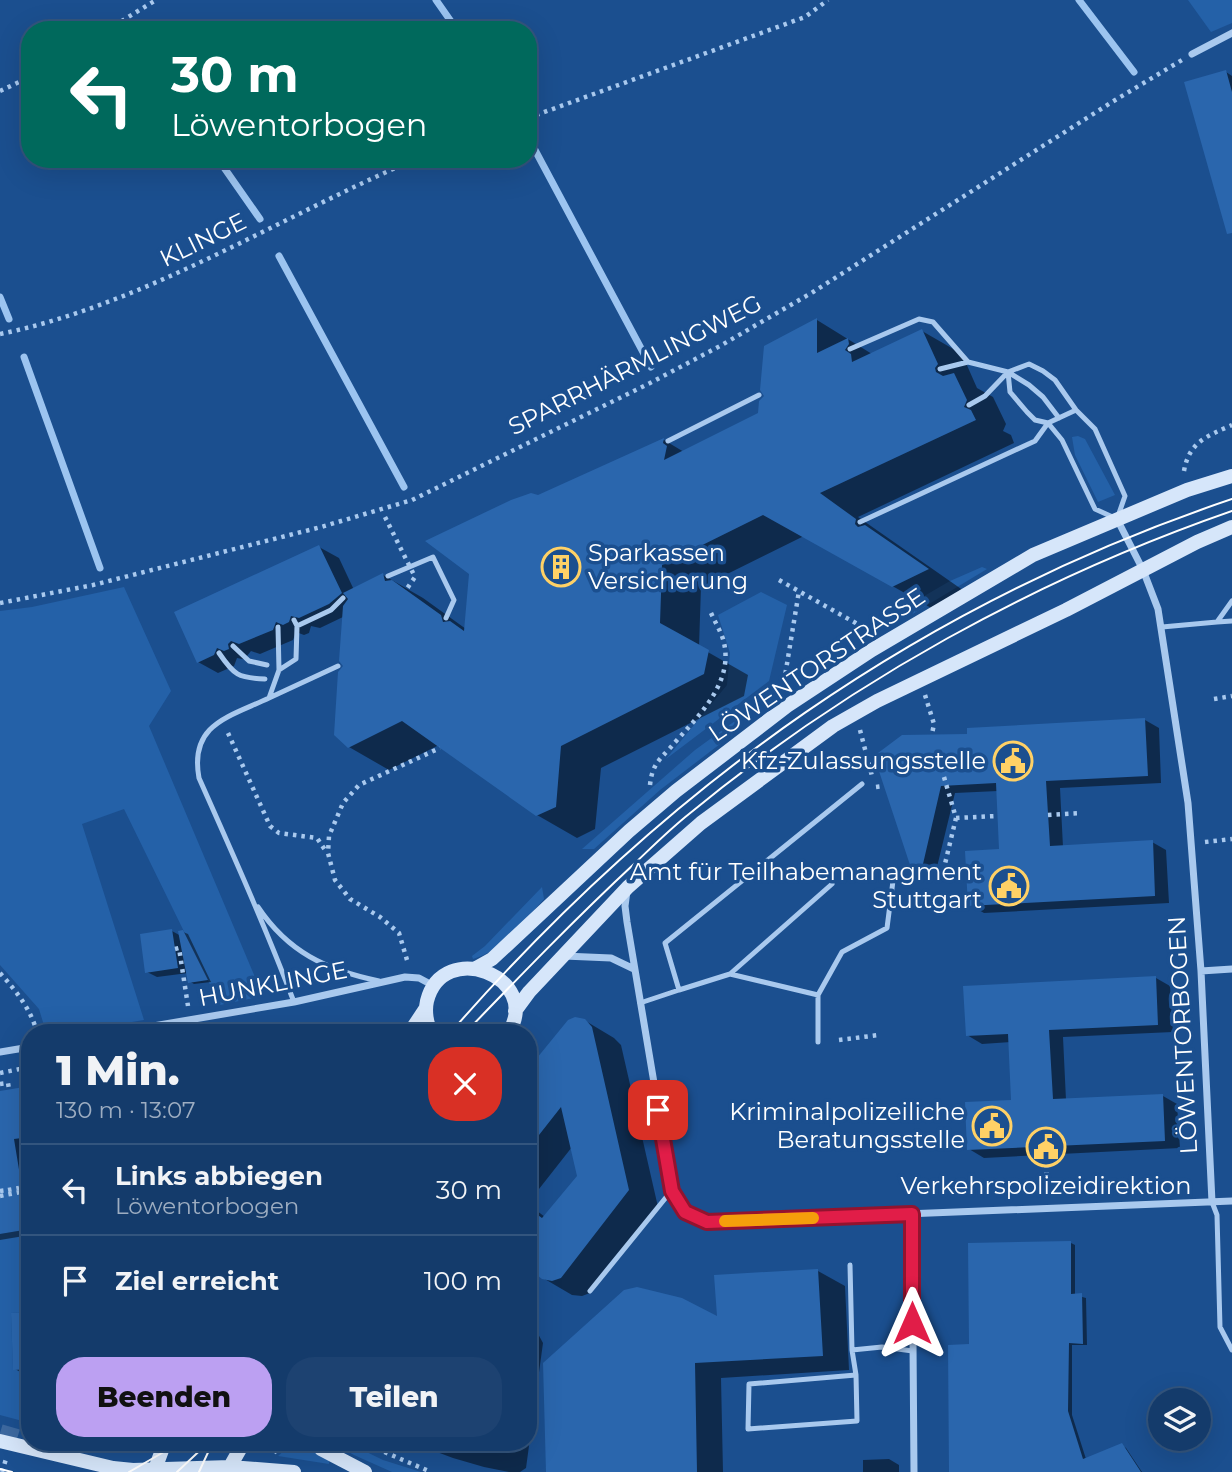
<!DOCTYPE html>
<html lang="de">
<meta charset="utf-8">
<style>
:root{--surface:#143b6b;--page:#1d4271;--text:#f1f3f6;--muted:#9dadc1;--line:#33557e;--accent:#bca0f2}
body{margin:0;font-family:Montserrat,sans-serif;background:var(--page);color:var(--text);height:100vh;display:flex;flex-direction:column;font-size:26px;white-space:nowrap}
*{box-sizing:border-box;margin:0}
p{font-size:23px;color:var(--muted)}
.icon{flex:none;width:38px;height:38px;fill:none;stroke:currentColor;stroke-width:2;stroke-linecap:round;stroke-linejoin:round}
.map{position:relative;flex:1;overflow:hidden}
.drawer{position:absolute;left:21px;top:1024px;width:516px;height:427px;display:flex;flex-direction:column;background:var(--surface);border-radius:28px;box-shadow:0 7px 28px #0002,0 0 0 2px var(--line)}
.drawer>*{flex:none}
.hud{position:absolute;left:21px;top:21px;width:516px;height:147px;border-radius:28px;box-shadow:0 7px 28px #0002,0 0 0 2px var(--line);background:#00695c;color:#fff;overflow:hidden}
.tools{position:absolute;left:1148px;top:1388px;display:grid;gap:14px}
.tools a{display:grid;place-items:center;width:63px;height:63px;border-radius:50%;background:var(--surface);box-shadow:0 7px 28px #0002,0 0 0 2px var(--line);font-size:35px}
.pin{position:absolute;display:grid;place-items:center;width:60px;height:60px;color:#fff;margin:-30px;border-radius:14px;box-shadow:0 4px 10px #0006}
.me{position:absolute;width:77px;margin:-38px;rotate:0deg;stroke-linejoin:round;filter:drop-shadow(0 0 5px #0008)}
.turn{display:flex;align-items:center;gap:24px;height:147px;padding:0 35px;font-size:32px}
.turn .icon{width:91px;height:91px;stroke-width:2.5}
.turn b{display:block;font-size:49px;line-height:60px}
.round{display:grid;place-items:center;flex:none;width:74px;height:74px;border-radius:28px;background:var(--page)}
.head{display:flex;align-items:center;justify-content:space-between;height:119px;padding:0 35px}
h1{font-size:42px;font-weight:800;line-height:52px}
.action{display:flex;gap:14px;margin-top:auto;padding:14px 35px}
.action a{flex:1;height:80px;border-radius:28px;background:var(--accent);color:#111;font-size:28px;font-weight:800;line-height:80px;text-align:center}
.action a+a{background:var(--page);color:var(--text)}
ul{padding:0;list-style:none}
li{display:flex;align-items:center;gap:21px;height:91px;padding:0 35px;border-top:2px solid var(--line)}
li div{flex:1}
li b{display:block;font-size:26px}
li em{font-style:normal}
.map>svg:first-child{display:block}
</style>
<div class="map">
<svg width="1232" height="1472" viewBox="0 0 1232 1472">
<rect width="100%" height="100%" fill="#1b4f8f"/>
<path fill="#2461a8" d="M1188 0H1232V23L1211 32Z
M1078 436 1085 439 1115 495 1098 502 1075 455 1072 437Z
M982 567 987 569 906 618 895 613 950 581Z
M124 587 171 691 149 726 263 996 220 1005 124 809 82 824 144 1020 71 1032H46L39 1009 0 965V611L32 607Z
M761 592 787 605 769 681 666 759 727 685 730 653 718 615Z
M746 713 737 731 660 790 594 849H582L695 750Z
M542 887 544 899C524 921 502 951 473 959L472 956 485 946Z
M30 1229V1312L11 1313 13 1369H30V1423L0 1415V1234Z
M294 1442H307L329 1460V1464L278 1456Z
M331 1442H346L383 1460 421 1472H392L354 1455Z"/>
<path fill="#0007" d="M1226 72 1232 76V221Z
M817 320 872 354 922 331 962 354 977 388 993 397 1006 424 1003 431 1011 435 1014 443 858 517 967 593 933 609 804 536 701 587 699 647 748 675 744 696 601 768 595 829 577 838 537 815 439 745 389 770 349 747 343 617 320 628 311 626 309 633 304 635 296 632 293 640 260 654 251 651 247 656 248 660 237 658 234 666 218 673 198 662 319 547 339 558 354 590 383 575 423 598 466 629 538 497 664 440 684 452 759 414 766 396V347Z
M1145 720 1159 728 1161 783 1060 788 1063 847 1152 842 1166 850 1169 903 984 913 970 905 1001 851 998 791 955 793 936 871 925 872 911 864 876 757 969 735Z
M172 931 181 936 183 932 188 934 211 982 194 984 189 981 188 973 157 977 147 972Z
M1156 978 1170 986 1173 1032 1063 1037 1066 1100 1163 1096 1177 1104 1180 1148 984 1158 969 1149 1013 1102 1011 1042 982 1044 967 1035Z
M584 1020 614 1038 621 1045 658 1207 590 1293 582 1296 572 1295 543 1278 528 1263V1204L545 1217 579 1176 572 1147 528 1203V1071Z
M30 1088V1143L23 1144 30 1188V1235L0 1240V1092Z
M1071 1243 1075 1245V1295L1086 1298 1087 1345H1072V1415L1086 1459 1121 1445 1126 1448 1142 1472H950L971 1346Z
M818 1271 845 1286 849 1370 721 1378 723 1472H550L718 1319Z
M30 1314V1373H22L15 1369Z
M528 1324 537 1332 543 1343 526 1468 520 1472H509L484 1467 453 1458 410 1442H528Z
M889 1459 899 1465V1472H863V1460Z"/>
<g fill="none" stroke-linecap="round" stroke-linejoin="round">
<path stroke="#9cc4f0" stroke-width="7" d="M436 0 457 30
M1079 0 1134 72
M535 150 651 367
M218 159 260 219
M279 256 404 487
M0 297 9 319
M24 357 100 568"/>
</g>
<path fill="#2a66ad" d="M1226 70 1232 92V233L1227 234 1184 82Z
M817 318V353L848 338 849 344 845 350 851 354 852 362 922 329 938 364 935 368 936 372 943 376 954 373 967 400 964 407 971 410 976 420 820 493 856 519 855 524 858 527 865 525 929 569 892 587 763 515 662 565 660 623 709 650 704 674 561 746 556 807 536 816 402 721 348 748 334 735 338 672 343 666 339 661 343 606 348 599 343 593 383 573 385 581 392 580 441 615 443 622 450 621 464 631 469 574 425 541 511 500 531 493 538 495 664 438 663 443 667 446 664 460 758 413 759 401 764 396 760 390 764 346Z
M319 545 342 593 329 604 299 618 291 616 289 622 283 625 276 622 273 630 239 644 231 641 228 644 229 649 224 651 217 648 214 655 197 663 174 612Z
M1145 718 1148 776 1046 781 1050 846 1153 840 1155 896 968 906 965 851 999 849 996 783 941 786 923 864 910 865 874 756 902 735 967 734V728Z
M172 929 178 968 145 973 140 934Z
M183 930 208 980 188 983 178 931Z
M1156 976 1158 1025 1049 1030 1053 1099 1163 1094 1165 1141 967 1150 965 1102 1011 1100 1008 1034 966 1036 963 986Z
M575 1017 585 1019 592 1027 629 1190 561 1278 552 1281 542 1279 528 1268V1208L542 1218 577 1176 561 1107 528 1149V1069L568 1020Z
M30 1086V1137L14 1139 23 1194 30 1193V1229L0 1234V1091Z
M1071 1241V1294L1082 1293 1083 1344 1069 1343 1068 1411 1083 1459 1122 1443 1141 1472H949L948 1345 969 1344 968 1243Z
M818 1269 823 1356 695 1363 697 1472H546L543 1363 624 1290 637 1287 682 1298 717 1316 714 1275Z
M30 1312V1369L13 1370 11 1313Z"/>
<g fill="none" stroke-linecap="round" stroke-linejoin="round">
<path stroke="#3d69a0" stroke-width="18" stroke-dasharray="18 9" stroke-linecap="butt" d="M0 1433 30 1442"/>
<path stroke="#a9c9ee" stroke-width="4.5" stroke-dasharray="3.5 5" stroke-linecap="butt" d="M107 30 156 0
M0 91 30 77
M528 118 805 17 828 0
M0 334C146 304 279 217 416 159
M1184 471C1189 442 1207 436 1232 425
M779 580 861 626
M0 603 93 585 321 527 412 500 650 383 720 346 813 292 1112 102 1182 60
M784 682 799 591
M925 695 934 724 932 734
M1214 699 1232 696
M860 730 872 776
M228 733 270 826 279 833 317 838 327 853
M944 777 956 818 944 868
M650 785C652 766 658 761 670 748 696 718 736 683 723 639 720 630 715 622 711 613
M876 787 884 786
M1048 815 1081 813
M956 818 997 816
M1205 842 1232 839
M175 949 179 948 188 1006
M407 960 399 933 380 917 350 899 335 880 328 853 329 836 343 803 359 785 440 748
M0 973C17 992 30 1008 37 1032
M839 1040 879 1035
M0 1073 30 1067
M0 1084 8 1083 9 1089
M1046 1147 1047 1195
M0 1191 8 1190
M0 1196 26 1191 27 1194
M361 1442 431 1472
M260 1449 269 1442
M274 1453 281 1442
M2 1472 6 1459"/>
<path stroke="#a9c9ee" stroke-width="5" d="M850 349 919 319 933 322 968 362 1008 372 1029 385 1043 397 1059 418
M940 369 968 362
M969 405 985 396 1008 372 1029 364 1043 371 1055 380 1076 410 1095 429 1125 496 1117 519 1095 509 1062 440 1048 423 1035 420 1027 412 1010 392 1008 372
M668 441 759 395
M860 522 1035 441 1048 423 1076 410
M388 576 433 557 454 600 446 618
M1217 622 1232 621
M297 626 331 610 343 598
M278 627 279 670 269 698C229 717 189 724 199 778 232 852 265 926 294 1002
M1162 627 1217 622 1232 601
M233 646 249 661 267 665
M219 653C234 675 238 678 265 679
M279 670 296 659 297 626 294 620
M269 698 338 666
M832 884 730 974 679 990 665 943 862 784
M258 907C288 952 326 970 379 981
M730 974 818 995
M640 1003 679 990
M818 1042V995L842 952 887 928 894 873
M1212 1202 1217 1215 1220 1327 1232 1350
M850 1265 852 1350
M590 1291 672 1190
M856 1375 857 1421 748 1429 749 1384 856 1375 852 1350 882 1347 913 1351"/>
<path stroke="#a9c9ee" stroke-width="7" d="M1192 54 1232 33
M1117 519 1143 570 1158 609 1188 803 1201 971 1212 1202
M627 891 625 906 627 922 672 1190 685 1211 707 1222 1232 1201
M564 956 611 958 634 969
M1201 971 1232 969
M118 1032 294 1002 405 977 419 978 434 986
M0 1052 30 1047
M912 1214 914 1472"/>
<path stroke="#d6e6fa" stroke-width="14" d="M476 968 492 959 629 831 676 791 787 706 872 650 1033 555 1187 490 1232 476
M515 1011 529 992 628 887 701 823 833 726 877 701 1066 610 1197 542 1232 527
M410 1032 426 1008
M432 1032C426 1024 425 1010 427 1001 443 938 542 977 509 1032
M0 1441 113 1468 133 1470 230 1467 294 1472
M316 1442 321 1449 365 1472
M154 1472 165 1442
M227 1472 244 1442"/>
<path stroke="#fff" stroke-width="2" d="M451 1032C666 786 920 604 1232 499
M466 1032C521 975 576 918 634 864 652 847 670 829 689 814 849 682 1036 579 1232 511
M0 1469 12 1472
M129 1472 181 1442
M177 1472 209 1442
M199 1472 211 1446"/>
<path stroke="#a9c9ee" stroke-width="4.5" stroke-dasharray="3.5 5" stroke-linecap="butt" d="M385 517 415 577 406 590
M8 1190 19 1188V1185"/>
</g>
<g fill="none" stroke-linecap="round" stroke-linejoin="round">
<defs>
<path id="route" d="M658 1110 672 1191 685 1212 707 1222 912 1214V1323"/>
</defs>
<use href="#route" stroke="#92132f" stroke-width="18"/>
<use href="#route" stroke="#e11d48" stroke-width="12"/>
<path stroke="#f59e0b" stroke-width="12" d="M725 1221 813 1218"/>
</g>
<defs>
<symbol id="building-ring" viewBox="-11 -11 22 22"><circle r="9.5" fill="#1b4f8f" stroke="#ffd166" stroke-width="1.5"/><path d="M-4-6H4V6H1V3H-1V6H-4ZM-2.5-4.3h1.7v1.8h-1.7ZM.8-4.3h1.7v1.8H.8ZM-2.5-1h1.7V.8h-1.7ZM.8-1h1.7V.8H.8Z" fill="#ffd166"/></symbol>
<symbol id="civic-ring" viewBox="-11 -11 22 22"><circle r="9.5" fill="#1b4f8f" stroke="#ffd166" stroke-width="1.5"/><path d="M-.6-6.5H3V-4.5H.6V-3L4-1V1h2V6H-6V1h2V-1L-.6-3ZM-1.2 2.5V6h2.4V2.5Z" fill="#ffd166"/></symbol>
</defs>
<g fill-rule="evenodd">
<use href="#building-ring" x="539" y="545" width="44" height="44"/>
<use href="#civic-ring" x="991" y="739" width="44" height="44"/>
<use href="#civic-ring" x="987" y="864" width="44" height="44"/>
<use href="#civic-ring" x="970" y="1104" width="44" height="44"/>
<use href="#civic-ring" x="1024" y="1125" width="44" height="44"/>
</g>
<g text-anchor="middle" stroke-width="7" stroke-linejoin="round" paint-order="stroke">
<g font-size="24" fill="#fff" stroke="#1b4f8f">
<text transform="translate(203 240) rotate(-26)" y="8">KLINGE</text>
<text transform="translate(635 365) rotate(-27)" y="8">SPARRHÄRMLINGWEG</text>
<text transform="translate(817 665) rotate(-34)" y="8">LÖWENTORSTRASSE</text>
<text transform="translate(273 984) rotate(-11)" y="8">HUNKLINGE</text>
<text transform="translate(1183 1035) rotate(-93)" y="8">LÖWENTORBOGEN</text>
</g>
<g font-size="24" fill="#fff" stroke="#1b4f8f" text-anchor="end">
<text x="588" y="561" text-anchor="start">Sparkassen<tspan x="588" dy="28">Versicherung</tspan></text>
<text x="986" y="769">Kfz-Zulassungsstelle</text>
<text x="982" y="880">Amt für Teilhabemanagment<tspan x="982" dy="28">Stuttgart</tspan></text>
<text x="965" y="1120">Kriminalpolizeiliche<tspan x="965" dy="28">Beratungsstelle</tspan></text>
<text x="1046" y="1194" text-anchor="middle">Verkehrspolizeidirektion</text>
</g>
</g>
</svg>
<div class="tools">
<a><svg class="icon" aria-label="layers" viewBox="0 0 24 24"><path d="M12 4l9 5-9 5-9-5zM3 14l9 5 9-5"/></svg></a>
</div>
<div class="pin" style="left:658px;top:1110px;background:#d93025"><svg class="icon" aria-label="arrive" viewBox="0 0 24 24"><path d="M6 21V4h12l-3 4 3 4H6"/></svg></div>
<svg class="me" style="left:912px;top:1323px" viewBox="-20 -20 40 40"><path d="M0-17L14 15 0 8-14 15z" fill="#e11d48" stroke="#fff" stroke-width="4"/></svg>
<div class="hud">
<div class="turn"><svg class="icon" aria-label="left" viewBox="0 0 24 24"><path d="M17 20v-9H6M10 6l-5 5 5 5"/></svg><div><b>30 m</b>Löwentorbogen</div></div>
</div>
<section class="drawer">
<div class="head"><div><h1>1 Min.</h1><p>130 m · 13:07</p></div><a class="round" style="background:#d93025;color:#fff"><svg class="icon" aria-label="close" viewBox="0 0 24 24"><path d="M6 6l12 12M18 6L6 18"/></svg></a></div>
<ul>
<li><svg class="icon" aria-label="left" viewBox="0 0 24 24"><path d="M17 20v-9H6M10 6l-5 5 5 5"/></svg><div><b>Links abbiegen</b><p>Löwentorbogen</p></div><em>30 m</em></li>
<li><svg class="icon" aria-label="arrive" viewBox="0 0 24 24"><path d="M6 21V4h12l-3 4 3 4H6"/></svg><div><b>Ziel erreicht</b></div><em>100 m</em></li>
</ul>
<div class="action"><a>Beenden</a><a>Teilen</a></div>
</section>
</div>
